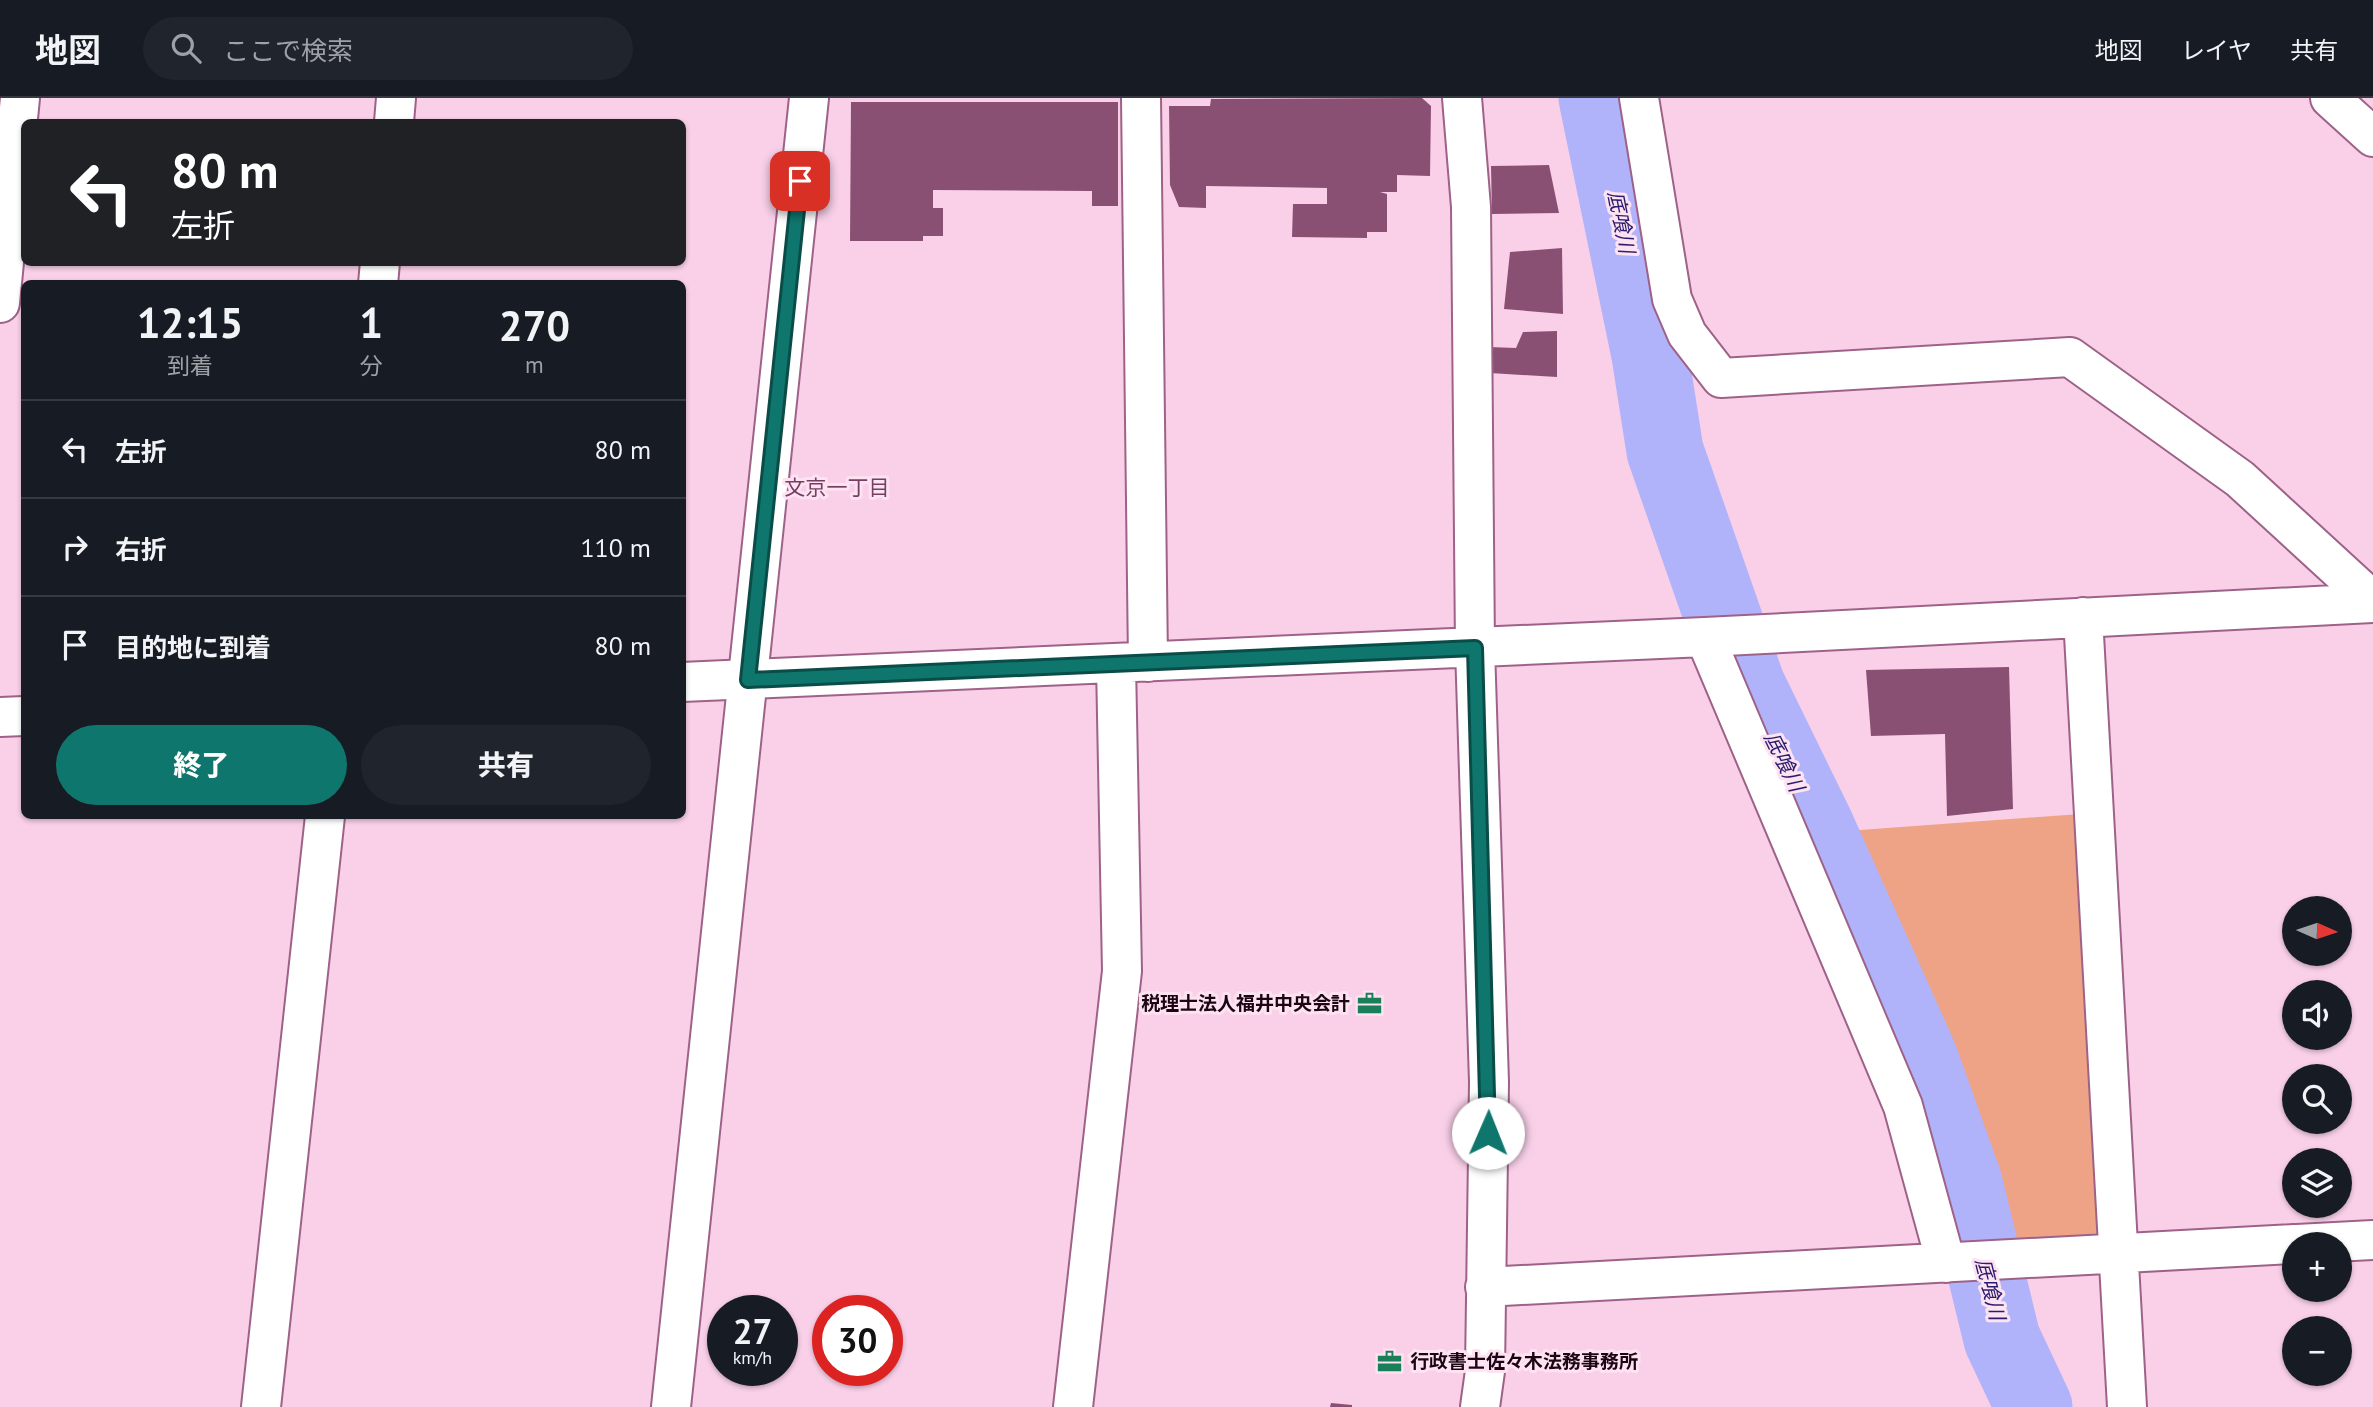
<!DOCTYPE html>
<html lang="ja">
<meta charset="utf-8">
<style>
:root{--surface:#171b24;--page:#20242c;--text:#f1f3f6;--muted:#9ea1a6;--line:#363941;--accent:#0f766e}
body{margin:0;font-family:"PT Sans","Noto Sans JP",sans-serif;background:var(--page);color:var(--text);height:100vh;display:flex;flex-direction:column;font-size:26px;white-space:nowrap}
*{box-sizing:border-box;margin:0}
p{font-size:23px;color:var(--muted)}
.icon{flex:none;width:38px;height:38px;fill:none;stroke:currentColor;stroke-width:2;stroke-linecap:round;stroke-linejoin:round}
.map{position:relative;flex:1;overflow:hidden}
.details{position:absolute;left:21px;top:182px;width:665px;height:539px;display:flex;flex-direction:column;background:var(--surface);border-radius:10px;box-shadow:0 2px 5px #0004}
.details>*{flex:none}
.hud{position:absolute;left:21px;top:21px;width:665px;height:147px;border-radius:10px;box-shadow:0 2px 5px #0004;background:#202124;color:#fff;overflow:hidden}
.needle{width:46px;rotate:93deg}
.controls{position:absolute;left:2282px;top:798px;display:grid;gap:14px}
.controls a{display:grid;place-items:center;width:70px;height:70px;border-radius:50%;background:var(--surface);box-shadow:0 2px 5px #0004;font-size:35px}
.speed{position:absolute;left:707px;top:1197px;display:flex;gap:14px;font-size:35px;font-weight:700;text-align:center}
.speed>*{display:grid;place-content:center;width:91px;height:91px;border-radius:50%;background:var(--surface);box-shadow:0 2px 5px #0004;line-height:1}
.speed small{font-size:18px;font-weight:400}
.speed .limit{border:10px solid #d22;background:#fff;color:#111}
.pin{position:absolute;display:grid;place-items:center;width:60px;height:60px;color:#fff;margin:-30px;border-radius:14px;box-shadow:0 4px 10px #0006}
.me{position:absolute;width:77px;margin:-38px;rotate:1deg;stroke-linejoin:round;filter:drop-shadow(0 0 5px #0008)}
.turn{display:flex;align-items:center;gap:24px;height:147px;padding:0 35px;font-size:32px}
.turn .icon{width:91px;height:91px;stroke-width:2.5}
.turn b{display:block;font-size:49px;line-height:60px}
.eta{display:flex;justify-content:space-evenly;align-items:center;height:119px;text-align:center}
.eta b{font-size:42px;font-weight:800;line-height:49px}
.action{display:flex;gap:14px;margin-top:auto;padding:14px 35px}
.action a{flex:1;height:80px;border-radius:42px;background:var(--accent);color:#fff;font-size:28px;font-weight:800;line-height:80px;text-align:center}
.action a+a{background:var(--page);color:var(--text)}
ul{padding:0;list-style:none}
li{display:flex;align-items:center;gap:21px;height:98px;padding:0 35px;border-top:2px solid var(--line)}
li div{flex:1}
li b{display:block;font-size:26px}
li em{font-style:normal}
header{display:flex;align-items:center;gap:42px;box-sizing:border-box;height:98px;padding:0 35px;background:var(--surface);border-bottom:2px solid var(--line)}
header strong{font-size:33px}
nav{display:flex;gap:38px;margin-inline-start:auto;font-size:24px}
.search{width:490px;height:63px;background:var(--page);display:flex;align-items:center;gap:18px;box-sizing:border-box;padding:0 24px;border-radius:38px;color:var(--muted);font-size:26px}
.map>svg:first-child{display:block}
</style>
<header>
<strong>地図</strong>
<div class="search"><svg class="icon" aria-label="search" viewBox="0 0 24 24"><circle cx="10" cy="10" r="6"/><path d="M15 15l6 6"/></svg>ここで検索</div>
<nav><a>地図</a><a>レイヤ</a><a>共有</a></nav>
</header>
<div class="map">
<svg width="2373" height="1309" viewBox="0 0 2373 1309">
<rect width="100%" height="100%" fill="#f9d0e8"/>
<path fill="#eea386" d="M2094 715 2120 1156 1990 1162 1833 734Z"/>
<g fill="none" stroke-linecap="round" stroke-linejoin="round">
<path stroke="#b1b3fa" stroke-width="77" d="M1597 0 1650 257 1665 353 1747 588 1815 727 1919 959 1964 1085 2002 1241 2034 1309"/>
</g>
<path fill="#8a5074" d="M1422 0 1431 8 1430 78 1397 77V94H1380L1387 96V134H1367V140L1292 139 1293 106H1327V90L1206 88V110L1179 109 1170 87 1169 8H1210L1211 1Z
M851 4H1118V108H1092V93L933 92V110H943V138H923V143H850Z
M1549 67 1559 115 1492 116 1491 68Z
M1562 150 1563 216 1504 211 1510 154Z
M1557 233V279L1490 275 1489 249 1516 250 1523 234Z
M2009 569 2013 711 1947 718 1945 636 1871 638 1866 572Z
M1331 1305 1352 1307V1309H1330Z"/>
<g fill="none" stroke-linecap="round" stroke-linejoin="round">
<defs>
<path id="street" d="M1141 0 1148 564
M1462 0 1471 109 1475 550 1489 984 1485 1273 1480 1309
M1639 0 1672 201 1687 236 1721 280 2070 259 2240 381 2373 503
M394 24 396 0
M378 186 380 164
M0 205 20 0
M2083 519 2127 1309
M1705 539 1903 1008 1946 1165
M682 584 1705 539 2373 505
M0 619 24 618
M2297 1146 2373 1142
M1485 1189 2294 1146
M261 1309 325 718
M1073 1309 1122 873 1116 566"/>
<path id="secondary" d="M671 1309 809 0"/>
<path id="primary" d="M2330 0 2373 39"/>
</defs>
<use href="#street" stroke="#9e6288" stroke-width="42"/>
<use href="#secondary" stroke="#9e6288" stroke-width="42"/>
<use href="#primary" stroke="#9e6288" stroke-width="42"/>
<use href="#street" stroke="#fff" stroke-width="38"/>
<use href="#secondary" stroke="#fff" stroke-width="38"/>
<use href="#primary" stroke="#fff" stroke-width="38"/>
</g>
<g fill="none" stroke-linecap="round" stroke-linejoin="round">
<defs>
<path id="route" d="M800 83 748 582 1475 550 1488 1035"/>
</defs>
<use href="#route" stroke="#0a4d48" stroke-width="18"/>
<use href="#route" stroke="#0f766e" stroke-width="12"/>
</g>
<defs>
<symbol id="office-bare" viewBox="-9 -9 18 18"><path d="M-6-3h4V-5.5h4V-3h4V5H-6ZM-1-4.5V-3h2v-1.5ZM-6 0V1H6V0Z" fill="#197f59" stroke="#fde2f2" stroke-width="2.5" paint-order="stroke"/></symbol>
</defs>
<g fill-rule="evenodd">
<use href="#office-bare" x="1352" y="888" width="35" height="35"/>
<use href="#office-bare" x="1372" y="1246" width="35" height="35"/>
</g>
<g text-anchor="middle" stroke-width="6" stroke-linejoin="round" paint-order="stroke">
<g font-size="19" font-weight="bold" fill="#1c0614" stroke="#fde2f2" text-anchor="end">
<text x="1350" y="912">税理士法人福井中央会計</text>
<text x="1410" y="1270" text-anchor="start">行政書士佐々木法務事務所</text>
</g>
<g font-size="21" font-style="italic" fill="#291c6c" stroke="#fde2f2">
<text transform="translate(1621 124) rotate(79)" y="7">底喰川</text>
<text transform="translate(1784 664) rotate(64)" y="7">底喰川</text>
<text transform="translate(1990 1191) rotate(76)" y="7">底喰川</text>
</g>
<g font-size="21" fill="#763e62" stroke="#fde2f2">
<text x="837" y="397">文京一丁目</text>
</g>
</g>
</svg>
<div class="controls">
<a><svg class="needle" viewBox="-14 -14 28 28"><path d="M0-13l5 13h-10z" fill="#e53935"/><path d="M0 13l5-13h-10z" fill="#9ea1a6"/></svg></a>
<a><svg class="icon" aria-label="sound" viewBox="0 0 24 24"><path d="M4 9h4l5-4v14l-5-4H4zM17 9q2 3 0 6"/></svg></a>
<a><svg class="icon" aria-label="search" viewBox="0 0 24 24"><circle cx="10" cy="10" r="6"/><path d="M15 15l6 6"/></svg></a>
<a><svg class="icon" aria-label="layers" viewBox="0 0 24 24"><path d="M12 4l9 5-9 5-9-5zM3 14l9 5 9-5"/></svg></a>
<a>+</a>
<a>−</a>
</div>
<div class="speed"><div>27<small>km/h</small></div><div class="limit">30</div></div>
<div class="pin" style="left:800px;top:83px;background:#d93025"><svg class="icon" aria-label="arrive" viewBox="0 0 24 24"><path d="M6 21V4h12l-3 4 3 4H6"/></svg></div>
<svg class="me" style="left:1488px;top:1035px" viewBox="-20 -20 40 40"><circle r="19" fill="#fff"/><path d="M0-13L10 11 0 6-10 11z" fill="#0f766e"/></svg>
<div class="hud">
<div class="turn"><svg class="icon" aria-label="left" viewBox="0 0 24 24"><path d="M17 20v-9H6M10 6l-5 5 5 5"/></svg><div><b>80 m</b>左折</div></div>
</div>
<section class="details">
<div class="eta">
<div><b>12:15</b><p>到着</p></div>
<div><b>1</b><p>分</p></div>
<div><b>270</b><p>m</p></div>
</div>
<ul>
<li><svg class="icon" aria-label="left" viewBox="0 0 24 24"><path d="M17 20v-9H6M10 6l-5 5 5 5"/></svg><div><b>左折</b></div><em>80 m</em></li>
<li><svg class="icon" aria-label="right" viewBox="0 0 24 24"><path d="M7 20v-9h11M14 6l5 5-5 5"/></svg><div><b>右折</b></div><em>110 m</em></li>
<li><svg class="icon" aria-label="arrive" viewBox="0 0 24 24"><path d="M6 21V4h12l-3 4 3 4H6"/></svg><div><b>目的地に到着</b></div><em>80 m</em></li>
</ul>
<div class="action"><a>終了</a><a>共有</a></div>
</section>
</div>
